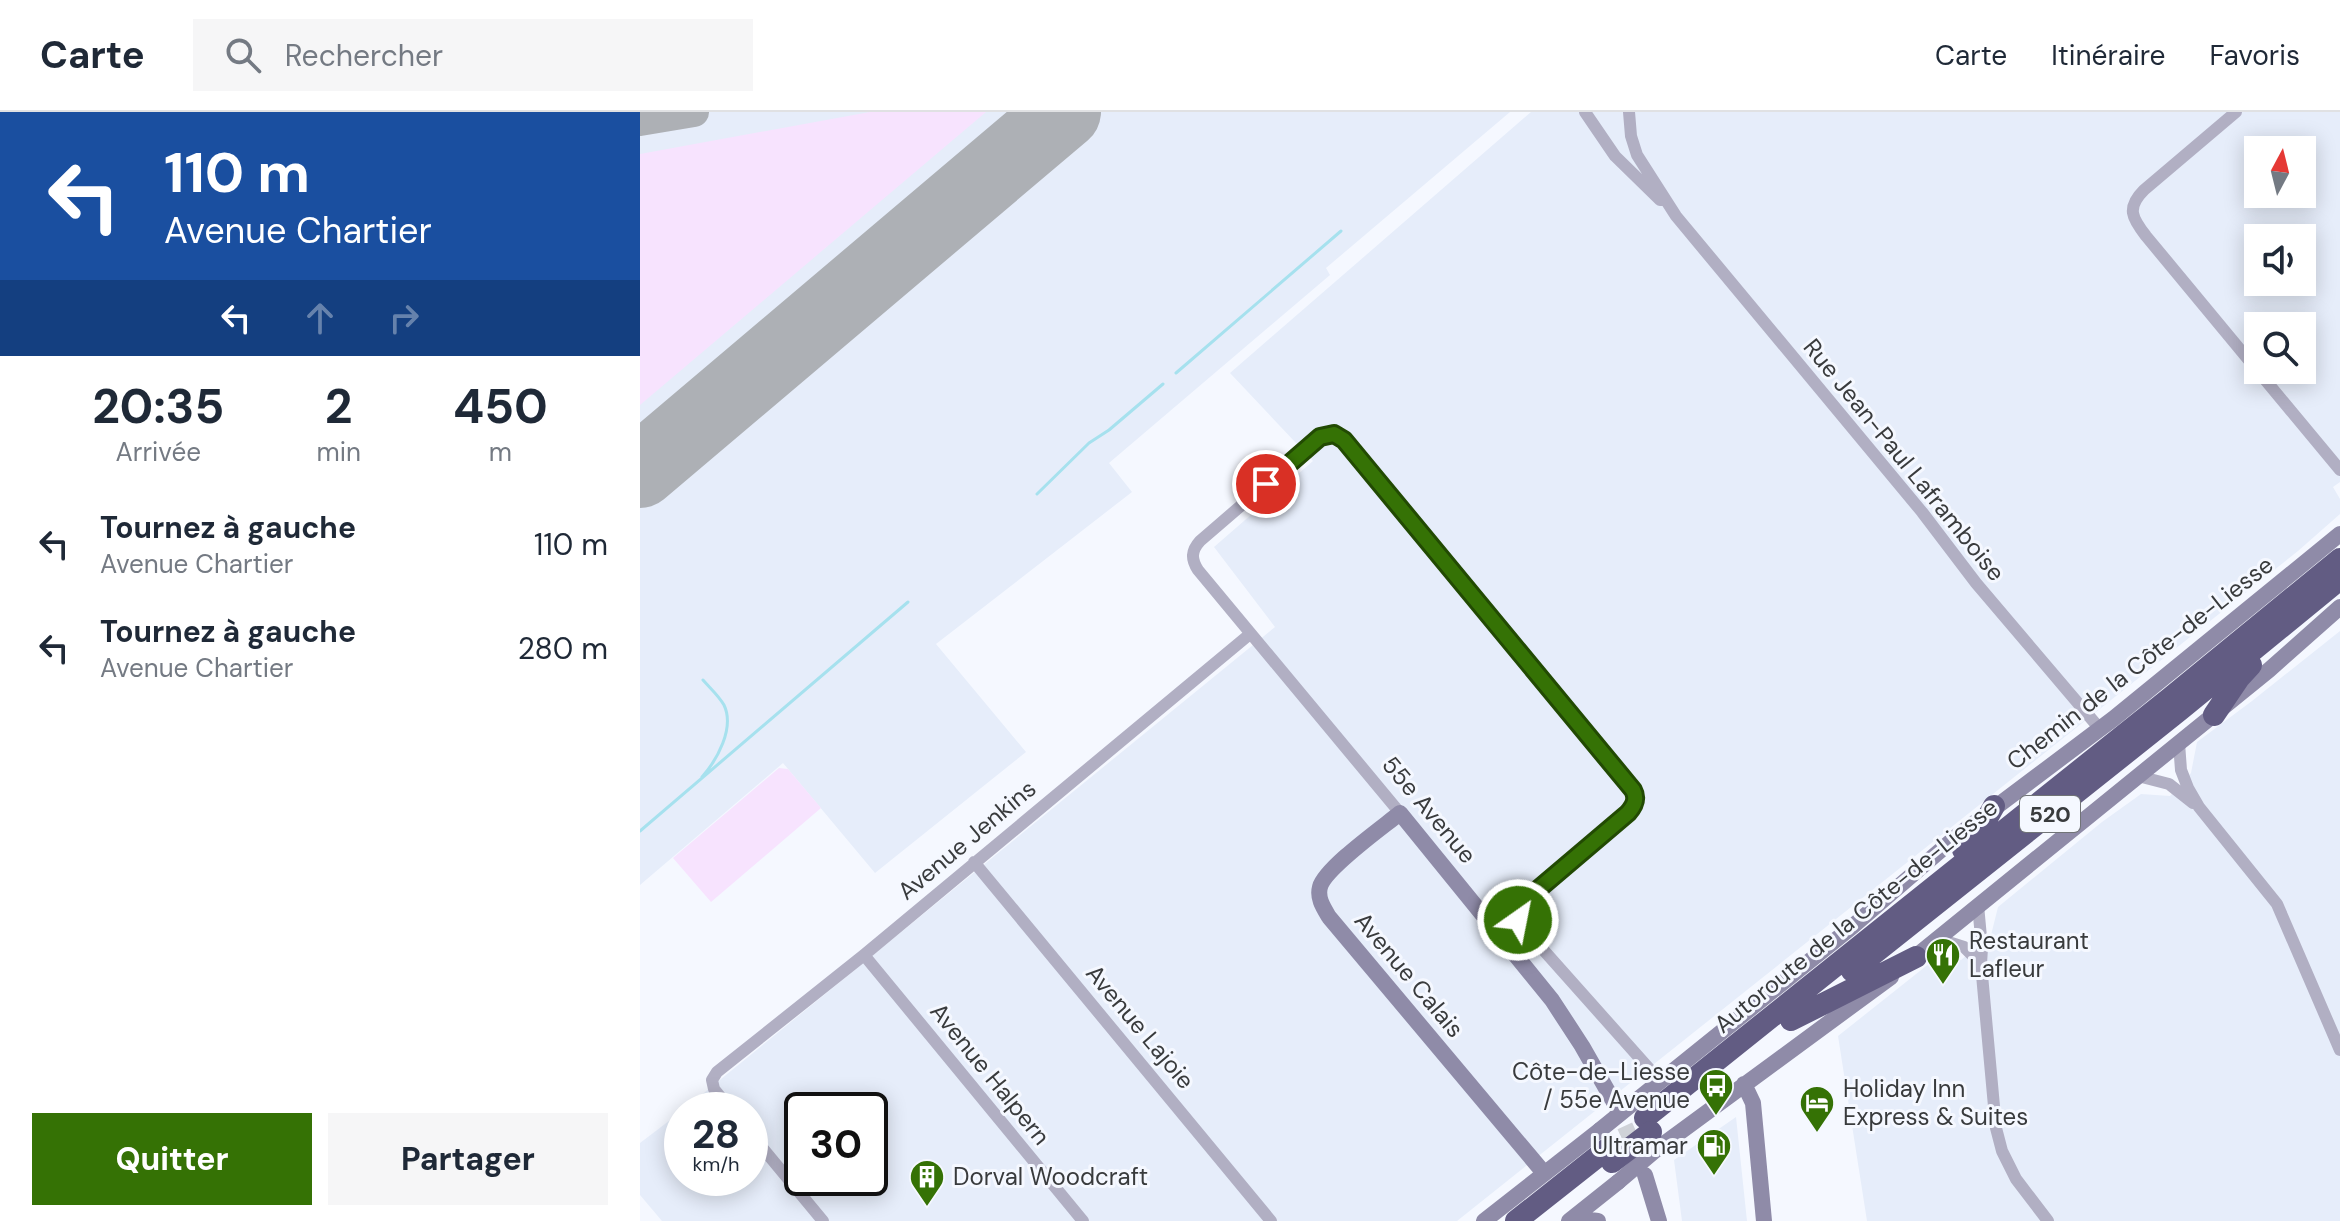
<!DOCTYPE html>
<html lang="fr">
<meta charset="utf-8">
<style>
:root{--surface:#fff;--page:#f6f6f7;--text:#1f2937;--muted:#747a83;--line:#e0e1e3;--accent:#357205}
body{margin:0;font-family:"DM Sans",sans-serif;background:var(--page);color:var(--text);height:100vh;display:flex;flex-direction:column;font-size:30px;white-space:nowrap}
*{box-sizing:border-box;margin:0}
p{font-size:26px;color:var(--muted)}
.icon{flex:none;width:44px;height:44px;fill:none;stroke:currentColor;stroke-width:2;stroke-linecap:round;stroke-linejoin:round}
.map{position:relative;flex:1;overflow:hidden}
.side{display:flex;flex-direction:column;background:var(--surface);width:640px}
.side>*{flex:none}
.top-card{background:#1a4fa0;color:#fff;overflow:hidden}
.needle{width:52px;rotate:7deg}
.tools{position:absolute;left:1604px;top:24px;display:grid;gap:16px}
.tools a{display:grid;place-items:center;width:72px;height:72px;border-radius:0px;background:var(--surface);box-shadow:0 4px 20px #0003;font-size:40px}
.speed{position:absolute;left:24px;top:980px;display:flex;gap:16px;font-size:40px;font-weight:700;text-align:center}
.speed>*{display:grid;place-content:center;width:104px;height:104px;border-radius:50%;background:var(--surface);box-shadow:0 4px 20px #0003;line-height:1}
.speed small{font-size:20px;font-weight:400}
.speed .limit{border:4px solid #111;border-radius:12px;background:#fff;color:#111}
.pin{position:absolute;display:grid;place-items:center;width:68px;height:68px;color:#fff;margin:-34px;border:4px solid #fff;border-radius:50%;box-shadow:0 2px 8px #0007}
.me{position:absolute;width:88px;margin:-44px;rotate:33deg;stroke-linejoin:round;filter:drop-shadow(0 0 6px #0008)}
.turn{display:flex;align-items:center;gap:28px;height:168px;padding:0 32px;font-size:36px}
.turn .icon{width:104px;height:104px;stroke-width:2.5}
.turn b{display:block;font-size:56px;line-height:68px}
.lanes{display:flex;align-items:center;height:76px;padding:0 32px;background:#0003;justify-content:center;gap:40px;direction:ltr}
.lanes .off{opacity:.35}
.eta{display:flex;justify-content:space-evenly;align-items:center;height:136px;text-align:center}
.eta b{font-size:48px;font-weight:700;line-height:56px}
.cta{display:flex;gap:16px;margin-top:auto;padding:16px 32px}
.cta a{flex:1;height:92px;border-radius:0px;background:var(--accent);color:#fff;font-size:32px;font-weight:700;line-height:92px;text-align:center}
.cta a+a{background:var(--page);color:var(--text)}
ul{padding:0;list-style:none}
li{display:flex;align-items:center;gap:24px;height:104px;padding:0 32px}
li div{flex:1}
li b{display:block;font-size:30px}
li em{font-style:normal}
header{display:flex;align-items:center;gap:48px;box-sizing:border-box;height:112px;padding:0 40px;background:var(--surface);border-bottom:2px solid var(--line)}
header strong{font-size:38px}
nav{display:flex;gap:44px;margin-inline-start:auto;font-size:28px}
.search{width:560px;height:72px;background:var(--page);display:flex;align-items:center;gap:20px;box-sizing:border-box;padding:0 28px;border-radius:0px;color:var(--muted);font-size:30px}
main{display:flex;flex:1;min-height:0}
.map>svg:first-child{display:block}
</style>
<header>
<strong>Carte</strong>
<div class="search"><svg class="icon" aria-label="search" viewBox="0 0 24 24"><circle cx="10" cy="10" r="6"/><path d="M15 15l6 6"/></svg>Rechercher</div>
<nav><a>Carte</a><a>Itinéraire</a><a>Favoris</a></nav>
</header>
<main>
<section class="side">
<div class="top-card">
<div class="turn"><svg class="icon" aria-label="left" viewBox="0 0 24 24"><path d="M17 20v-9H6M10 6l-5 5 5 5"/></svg><div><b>110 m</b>Avenue Chartier</div></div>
<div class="lanes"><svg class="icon" aria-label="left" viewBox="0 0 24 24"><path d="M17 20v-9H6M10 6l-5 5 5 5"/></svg><svg class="icon off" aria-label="ahead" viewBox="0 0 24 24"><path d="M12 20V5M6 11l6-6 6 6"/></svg><svg class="icon off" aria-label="right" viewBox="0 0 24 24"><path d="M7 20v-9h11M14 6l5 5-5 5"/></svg></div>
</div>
<div class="eta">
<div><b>20:35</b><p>Arrivée</p></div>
<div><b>2</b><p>min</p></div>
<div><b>450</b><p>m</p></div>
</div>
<ul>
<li><svg class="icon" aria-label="left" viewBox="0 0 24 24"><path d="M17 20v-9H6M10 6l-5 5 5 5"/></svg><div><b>Tournez à gauche</b><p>Avenue Chartier</p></div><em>110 m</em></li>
<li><svg class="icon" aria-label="left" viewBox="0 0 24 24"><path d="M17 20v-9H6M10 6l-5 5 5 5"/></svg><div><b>Tournez à gauche</b><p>Avenue Chartier</p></div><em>280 m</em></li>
</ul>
<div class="cta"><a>Quitter</a><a>Partager</a></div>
</section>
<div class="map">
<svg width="1700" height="1109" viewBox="0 0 1700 1109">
<rect width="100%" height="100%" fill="#f5f8ff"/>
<path fill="#e6edfa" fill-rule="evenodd" d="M0 0H870L686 156 690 163 469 351 492 380 296 532 386 640 235 761 143 651 0 773Z
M891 0H1700V370L1693 375 1700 387V402L1658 439 817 1109H22L0 1083V1031L42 999V1066H110V998H43L635 515 574 435 673 349 590 261ZM1618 38H1662V82H1618ZM1618 126H1662V170H1618ZM1618 214H1662V258H1618ZM162 998H230V1066H162Z
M1700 519V1109H1227L1198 924 1300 843 1321 848 1351 823 1358 795 1462 710 1501 682 1530 684 1551 661 1557 630 1612 589Z
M1096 1005 1107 1109H1042L1034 1048Z"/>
<path fill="#f7e3fe" d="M230 0H346L0 293V42Z
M139 656 148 657 181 696 71 790 33 746Z"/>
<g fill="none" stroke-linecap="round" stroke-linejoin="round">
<path stroke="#a6e1ee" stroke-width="3" d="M536 261 701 119
M397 382 449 331 469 318 523 272
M62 665C77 648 95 616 84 593 79 584 70 576 63 568
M0 719 268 490"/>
<path stroke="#adb0b5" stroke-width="30" d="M0 9 54 0"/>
<path stroke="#adb0b5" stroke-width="74" d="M0 359 424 0"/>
<path stroke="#cfd2d8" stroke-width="16" stroke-dasharray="16 8" stroke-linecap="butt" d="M975 992 997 1041"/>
<path stroke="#b1afc3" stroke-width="12" d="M945 0 975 44 1020 88
M989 0 991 24 997 43 1036 104 1282 400 1336 471 1460 617
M1596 0 1504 78C1486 96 1492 106 1506 124L1700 358
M1539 631 1541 658 1548 676 1559 695 1637 792 1700 938
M1498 664 1529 672 1553 691
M760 701 558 458C551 447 551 439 560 429L683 323 694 322 707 331 995 682V692L988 701 881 792 877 801 883 815 1021 970
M334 750 631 1109
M1338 793 1342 836 1341 852 1356 1016 1362 1039 1376 1067 1408 1109
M1299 827 1324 835 1341 852
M224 843 443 1109
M91 998 74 977 72 968 77 960 224 843 610 522
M110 1021 183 1109"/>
<path stroke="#8f8ba8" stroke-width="16" d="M1269 850 1629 558 1700 495
M1104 972 1113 991 1124 1109
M997 988 1213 814 1316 725 1473 607 1700 422
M1017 1037 1251 865
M904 1061 689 805C683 795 677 786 680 775 685 756 743 715 760 701L912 888 942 934 975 992
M1005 1063 1019 1109
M933 1106 958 1109
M844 1109 960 1018
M929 1109 978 1070"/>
<path stroke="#625c83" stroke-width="22" d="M1574 603 1599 566 1611 553
M1323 738 1339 721 1354 694
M1212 859 1540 598 1700 467
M1151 908 1276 845
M1005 1006 1530 586 1700 447
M876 1109 967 1037"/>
<path stroke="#8f8ba8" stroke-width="16" d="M960 1018 997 988
M978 1070 1017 1037"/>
<path stroke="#625c83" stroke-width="22" d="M972 1050 1011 1020"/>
</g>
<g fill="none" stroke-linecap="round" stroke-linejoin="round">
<defs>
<path id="route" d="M626 372 680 325 694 322 704 328 993 678C998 687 994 694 988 701L881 792 877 801 878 808"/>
</defs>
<use href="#route" stroke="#224a03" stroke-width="20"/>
<use href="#route" stroke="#357205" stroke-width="14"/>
</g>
<defs>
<symbol id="restaurant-pin" viewBox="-11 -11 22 30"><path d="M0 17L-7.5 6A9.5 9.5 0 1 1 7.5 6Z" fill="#357205" stroke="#f5f8ff"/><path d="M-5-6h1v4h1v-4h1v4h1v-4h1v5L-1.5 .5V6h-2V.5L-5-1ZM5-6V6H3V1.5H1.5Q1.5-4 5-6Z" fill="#fff"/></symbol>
<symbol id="bus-pin" viewBox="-11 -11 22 30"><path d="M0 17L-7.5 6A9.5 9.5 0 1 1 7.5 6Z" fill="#357205" stroke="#f5f8ff"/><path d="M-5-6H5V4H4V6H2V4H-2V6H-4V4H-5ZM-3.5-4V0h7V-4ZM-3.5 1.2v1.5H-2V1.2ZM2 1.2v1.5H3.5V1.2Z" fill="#fff"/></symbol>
<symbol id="hotel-pin" viewBox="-11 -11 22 30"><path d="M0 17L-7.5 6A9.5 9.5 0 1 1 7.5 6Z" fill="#357205" stroke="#f5f8ff"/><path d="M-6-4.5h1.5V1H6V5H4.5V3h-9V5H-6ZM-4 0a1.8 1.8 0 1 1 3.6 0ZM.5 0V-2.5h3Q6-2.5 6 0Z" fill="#fff"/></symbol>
<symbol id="fuel-pin" viewBox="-11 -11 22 30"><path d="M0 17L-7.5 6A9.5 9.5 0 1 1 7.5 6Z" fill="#357205" stroke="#f5f8ff"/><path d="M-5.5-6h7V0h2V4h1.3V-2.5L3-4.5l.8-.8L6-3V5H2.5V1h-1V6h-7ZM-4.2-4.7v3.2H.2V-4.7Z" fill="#fff"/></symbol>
<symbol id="building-pin" viewBox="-11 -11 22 30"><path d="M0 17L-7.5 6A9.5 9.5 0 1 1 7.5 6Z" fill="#357205" stroke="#f5f8ff"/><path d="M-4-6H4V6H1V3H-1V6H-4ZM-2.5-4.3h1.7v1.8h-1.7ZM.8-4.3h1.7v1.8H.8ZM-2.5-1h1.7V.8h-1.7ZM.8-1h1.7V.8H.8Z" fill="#fff"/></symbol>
</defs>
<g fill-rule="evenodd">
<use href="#restaurant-pin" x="1283" y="823" width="40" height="54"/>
<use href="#bus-pin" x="1056" y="954" width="40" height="54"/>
<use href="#hotel-pin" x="1157" y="971" width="40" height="54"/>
<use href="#fuel-pin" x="1054" y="1014" width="40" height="54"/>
<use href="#building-pin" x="267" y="1045" width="40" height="54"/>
</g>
<g text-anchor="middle" stroke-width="6" stroke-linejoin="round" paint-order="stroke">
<rect fill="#f5f8ff" stroke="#717477" stroke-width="2" x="1380" y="684" width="60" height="36" rx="6"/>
<g font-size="22" font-weight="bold" fill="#393b3d">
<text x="1410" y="710">520</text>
</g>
<g font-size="24" fill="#393b3d" stroke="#f5f8ff">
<text transform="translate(1264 348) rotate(51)" y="8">Rue Jean-Paul Laframboise</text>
<text transform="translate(1500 551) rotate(-38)" y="8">Chemin de la Côte-de-Liesse</text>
<text transform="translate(789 698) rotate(50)" y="8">55e Avenue</text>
<text transform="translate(327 728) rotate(-40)" y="8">Avenue Jenkins</text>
<text transform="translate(1216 804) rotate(-39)" y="8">Autoroute de la Côte-de-Liesse</text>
<text transform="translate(769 863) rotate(50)" y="8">Avenue Calais</text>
<text transform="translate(500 915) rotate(50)" y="8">Avenue Lajoie</text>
<text transform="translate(350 962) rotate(51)" y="8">Avenue Halpern</text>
</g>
<g font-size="24" fill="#393b3d" stroke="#f5f8ff" text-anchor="start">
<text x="1329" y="837">Restaurant<tspan x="1329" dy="28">Lafleur</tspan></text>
<text x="1050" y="968" text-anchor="end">Côte-de-Liesse<tspan x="1050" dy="28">/ 55e Avenue</tspan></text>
<text x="1203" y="985">Holiday Inn<tspan x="1203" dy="28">Express &amp; Suites</tspan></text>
<text x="1048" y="1042" text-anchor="end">Ultramar</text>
<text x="313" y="1073">Dorval Woodcraft</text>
</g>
</g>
</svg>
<div class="tools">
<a><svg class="needle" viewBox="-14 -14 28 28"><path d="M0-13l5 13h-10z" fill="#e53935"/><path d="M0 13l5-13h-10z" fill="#747a83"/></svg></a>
<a><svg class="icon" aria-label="sound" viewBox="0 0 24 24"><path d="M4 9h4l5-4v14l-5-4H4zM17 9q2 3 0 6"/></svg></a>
<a><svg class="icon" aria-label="search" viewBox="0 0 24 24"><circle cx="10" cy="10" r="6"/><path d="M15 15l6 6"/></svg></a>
</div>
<div class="speed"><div>28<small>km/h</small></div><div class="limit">30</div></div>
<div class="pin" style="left:626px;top:372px;background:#d93025"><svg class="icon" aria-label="arrive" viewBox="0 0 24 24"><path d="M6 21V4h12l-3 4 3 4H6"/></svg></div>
<svg class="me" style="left:878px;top:808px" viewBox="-20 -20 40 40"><circle r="17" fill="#357205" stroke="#fff" stroke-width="3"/><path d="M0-11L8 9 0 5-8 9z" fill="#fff"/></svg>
</div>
</main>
